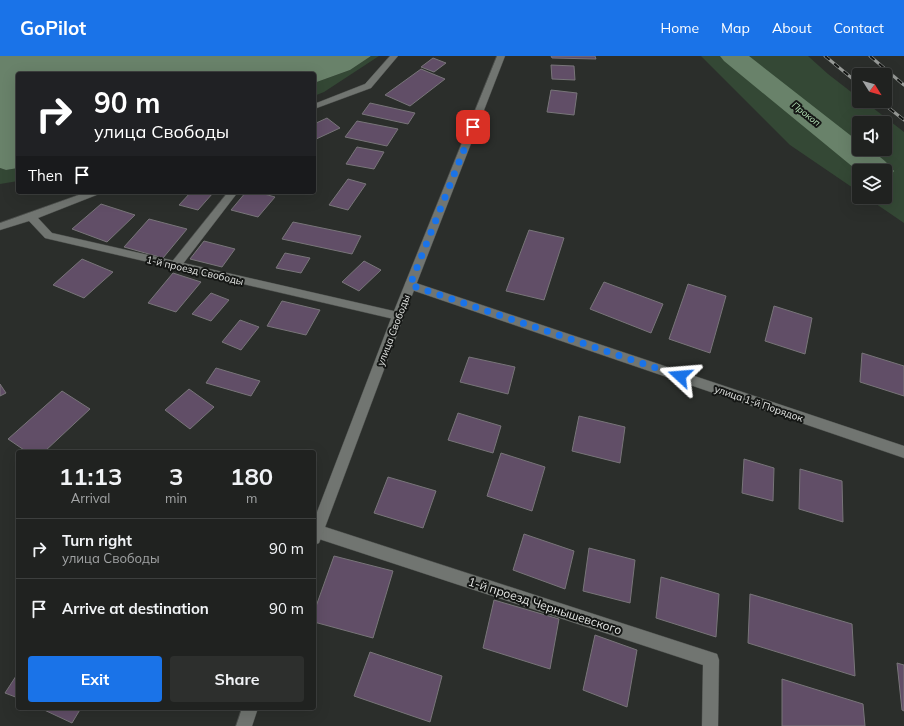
<!DOCTYPE html>
<meta charset="utf-8">
<style>
:root{--surface:#202220;--page:#2d2f2d;--text:#f1f3f6;--muted:#a2a4a5;--line:#3d3f3e;--accent:#1a73e8}
body{margin:0;font-family:Mulish,sans-serif;background:var(--page);color:var(--text);height:100vh;display:flex;flex-direction:column;font-size:15px;white-space:nowrap}
*{box-sizing:border-box;margin:0}
p{font-size:13px;color:var(--muted)}
.icon{flex:none;width:22px;height:22px;fill:none;stroke:currentColor;stroke-width:2;stroke-linecap:round;stroke-linejoin:round}
.map{position:relative;flex:1;overflow:hidden}
.panel{position:absolute;left:16px;top:394px;width:300px;height:260px;display:flex;flex-direction:column;background:var(--surface);border-radius:4px;box-shadow:0 4px 16px #0002,0 0 0 1px var(--line)}
.panel>*{flex:none}
.top-card{position:absolute;left:16px;top:16px;width:300px;height:122px;border-radius:4px;box-shadow:0 4px 16px #0002,0 0 0 1px var(--line);background:#202124;color:#fff;overflow:hidden}
.needle{width:26px;rotate:127deg}
.fabs{position:absolute;left:852px;top:12px;display:grid;gap:8px}
.fabs a{display:grid;place-items:center;width:40px;height:40px;border-radius:4px;background:var(--surface);box-shadow:0 4px 16px #0002,0 0 0 1px var(--line);font-size:20px}
.pin{position:absolute;display:grid;place-items:center;width:34px;height:34px;color:#fff;margin:-17px;border-radius:8px;box-shadow:0 2px 6px #0006}
.me{position:absolute;width:44px;margin:-22px;rotate:289deg;stroke-linejoin:round;filter:drop-shadow(0 0 3px #0008)}
.turn{display:flex;align-items:center;gap:14px;height:84px;padding:0 12px;font-size:18px}
.turn .icon{width:52px;height:52px;stroke-width:2.5}
.turn b{display:block;font-size:28px;line-height:34px}
.then{display:flex;align-items:center;height:38px;padding:0 12px;background:#0003;gap:8px;font-size:15px}
.eta{display:flex;justify-content:space-evenly;align-items:center;height:68px;text-align:center}
.eta b{font-size:24px;font-weight:700;line-height:28px}
.action{display:flex;gap:8px;margin-top:auto;padding:8px 12px}
.action a{flex:1;height:46px;border-radius:4px;background:var(--accent);color:#fff;font-size:16px;font-weight:700;line-height:46px;text-align:center}
.action a+a{background:var(--page);color:var(--text)}
ul{padding:0;list-style:none}
li{display:flex;align-items:center;gap:12px;height:60px;padding:0 12px;border-top:1px solid var(--line)}
li div{flex:1}
li b{display:block;font-size:15px}
li em{font-style:normal}
header{display:flex;align-items:center;gap:24px;box-sizing:border-box;height:56px;padding:0 20px;background:var(--accent);color:#fff}
header strong{font-size:19px}
nav{display:flex;gap:22px;margin-inline-start:auto;font-size:14px}
.map>svg:first-child{display:block}
</style>
<header>
<strong>GoPilot</strong>
<nav><a>Home</a><a>Map</a><a>About</a><a>Contact</a></nav>
</header>
<div class="map">
<svg width="904" height="670" viewBox="0 0 904 670">
<rect width="100%" height="100%" fill="#2b2e2b"/>
<path fill="#344835" fill-rule="evenodd" d="M371 0H379L324 36 314 40V27L350 14Z
M701 0H808L828 18 859 42V45H864L904 76V167L866 141H885V115H859V136L790 89ZM859 67H885V93H859Z
M0 112 6 114 18 112V125L0 128Z"/>
<path fill="#69826a" d="M0 0H371L350 14 314 27V18H18V112L6 114 0 112Z"/>
<g fill="none" stroke-linecap="round" stroke-linejoin="round">
<path fill="#69826a" fill-rule="evenodd" d="M720 0H749L859 86V93C872 93 886 104 894 115L889 122 885 123V115L859 116 724 5Z"/>
</g>
<path fill="#614e67" stroke="#787579" d="M551 0H595L596 3 552 2Z
M433 2 446 7 434 16 421 11Z
M551 9 574 10 575 24 552 23Z
M421 13 445 23 410 50 385 39Z
M551 34 577 37 574 59 547 56Z
M370 47 415 57 408 68 362 58Z
M327 62 340 72 314 84V68Z
M357 65 398 73 387 90 345 81Z
M357 91 384 96 374 113 346 108Z
M348 123 366 128 348 154 329 149Z
M191 136H210L213 137 198 154 179 149Z
M246 136H257L275 141 258 161 231 154Z
M101 148 135 159 107 186 72 173Z
M149 163 187 173 163 202 124 191Z
M293 166 361 180 352 198 282 183Z
M529 174 564 182 544 244 506 235Z
M204 185 235 193 222 211 190 203Z
M285 197 310 202 301 217 276 212Z
M82 203 113 216 84 242 53 229Z
M364 205 381 214 359 235 342 226Z
M173 217 201 226 176 256 148 247Z
M604 226 663 248 651 277 590 253Z
M688 228 726 240 710 297 669 283Z
M211 237 229 244 211 265 192 258Z
M282 245 320 254 306 279 267 270Z
M774 250 812 262 805 298 765 285Z
M240 264 259 271 241 294 222 286Z
M862 297 904 310V340L860 326Z
M469 301 515 311 508 338 460 326Z
M216 312 260 325 251 340 206 327Z
M0 328 6 337 0 340Z
M189 333 214 351 190 373 165 354Z
M62 335 90 353 44 396H27L8 383Z
M458 357 501 370 493 397 448 384Z
M579 360 625 371 620 407 572 395Z
M501 397 545 411 532 455 487 440Z
M744 403 774 412 773 445 742 437Z
M800 413 842 425 843 466 799 453Z
M388 421 436 435 423 472 374 457Z
M524 478 574 495 565 533 513 514Z
M589 492 635 504 630 547 583 535Z
M334 500 393 515 373 582 314 566V556Z
M661 521 719 538 716 581 656 562Z
M750 538 852 568 855 620 748 587Z
M494 544 559 563 550 613 483 592Z
M595 579 637 594 627 651 583 634Z
M370 596 442 620 430 666 354 640Z
M897 607 904 609V655L902 654Z
M18 617V642L5 637Z
M782 623 863 648 865 670H782Z
M40 652H81L72 667Z"/>
<g fill="none" stroke-linecap="round" stroke-linejoin="round">
<defs>
<path id="lane" d="M228 136H238L179 213H171L170 210 171 207Z"/>
<path id="street" d="M390 0H398L371 32 314 53V48L365 28Z
M87 136H101L99 138 38 162 52 177 398 256 402 257 404 260 402 263 398 264 49 183 45 182 29 165 0 174V167Z
M410 225 904 390V402L406 232 405 229 406 226Z
M316 468 717 598 719 604 718 670H702L703 609 316 482 314 481V469Z"/>
<path id="secondary" d="M497 0H505L404 260 321 482 319 487 314 489V464L392 260Z
M242 652H258L252 670H236Z"/>
</defs>
<use href="#lane" stroke="#4a4d4a" stroke-width="1"/>
<use href="#street" stroke="#4a4d4a" stroke-width="1"/>
<use href="#secondary" stroke="#4a4d4a" stroke-width="1"/>
<use href="#lane" fill="#717571" fill-rule="evenodd"/>
<use href="#street" fill="#717571" fill-rule="evenodd"/>
<use href="#secondary" fill="#717571" fill-rule="evenodd"/>
<defs>
<path id="rail" d="M825 0 859 28
M870 0 904 29
M880 45 904 64"/>
</defs>
<use href="#rail" stroke="#979a97" stroke-width="3"/>
<use href="#rail" stroke="#141614" stroke-width="2" stroke-dasharray="6" stroke-linecap="butt"/>
</g>
<g fill="none" stroke-linecap="round" stroke-linejoin="round">
<path stroke="#1a73e8" stroke-width="7" stroke-dasharray="0 12.6" d="M473 71 410 229 680 320"/>
</g>
<g text-anchor="middle" stroke-width="4" stroke-linejoin="round" paint-order="stroke">
<g font-size="9" font-style="italic" fill="#b6e4b8" stroke="#141614">
<text transform="translate(806 58) rotate(38)" y="3">Прокоп</text>
</g>
<g font-size="10" fill="#e6e8e6" stroke="#141614">
<text transform="translate(195 214) rotate(13)" y="4">1-й проезд Свободы</text>
<text transform="translate(393 274) rotate(-69)" y="4">улица Свободы</text>
<text transform="translate(759 347) rotate(19)" y="4">улица 1-й Порядок</text>
</g>
<g font-size="12" fill="#e6e8e6" stroke="#141614">
<text transform="translate(545 550) rotate(18)" y="4">1-й проезд Чернышевского</text>
</g>
</g>
</svg>
<div class="fabs">
<a><svg class="needle" viewBox="-14 -14 28 28"><path d="M0-13l5 13h-10z" fill="#e53935"/><path d="M0 13l5-13h-10z" fill="#a2a4a5"/></svg></a>
<a><svg class="icon" aria-label="sound" viewBox="0 0 24 24"><path d="M4 9h4l5-4v14l-5-4H4zM17 9q2 3 0 6"/></svg></a>
<a><svg class="icon" aria-label="layers" viewBox="0 0 24 24"><path d="M12 4l9 5-9 5-9-5zM3 14l9 5 9-5"/></svg></a>
</div>
<div class="pin" style="left:473px;top:71px;background:#d93025"><svg class="icon" aria-label="arrive" viewBox="0 0 24 24"><path d="M6 21V4h12l-3 4 3 4H6"/></svg></div>
<svg class="me" style="left:680px;top:320px" viewBox="-20 -20 40 40"><path d="M0-17L14 15 0 8-14 15z" fill="#1a73e8" stroke="#fff" stroke-width="4"/></svg>
<div class="top-card">
<div class="turn"><svg class="icon" aria-label="right" viewBox="0 0 24 24"><path d="M7 20v-9h11M14 6l5 5-5 5"/></svg><div><b>90 m</b>улица Свободы</div></div>
<div class="then">Then<svg class="icon" aria-label="arrive" viewBox="0 0 24 24"><path d="M6 21V4h12l-3 4 3 4H6"/></svg></div>
</div>
<section class="panel">
<div class="eta">
<div><b>11:13</b><p>Arrival</p></div>
<div><b>3</b><p>min</p></div>
<div><b>180</b><p>m</p></div>
</div>
<ul>
<li><svg class="icon" aria-label="right" viewBox="0 0 24 24"><path d="M7 20v-9h11M14 6l5 5-5 5"/></svg><div><b>Turn right</b><p>улица Свободы</p></div><em>90 m</em></li>
<li><svg class="icon" aria-label="arrive" viewBox="0 0 24 24"><path d="M6 21V4h12l-3 4 3 4H6"/></svg><div><b>Arrive at destination</b></div><em>90 m</em></li>
</ul>
<div class="action"><a>Exit</a><a>Share</a></div>
</section>
</div>
